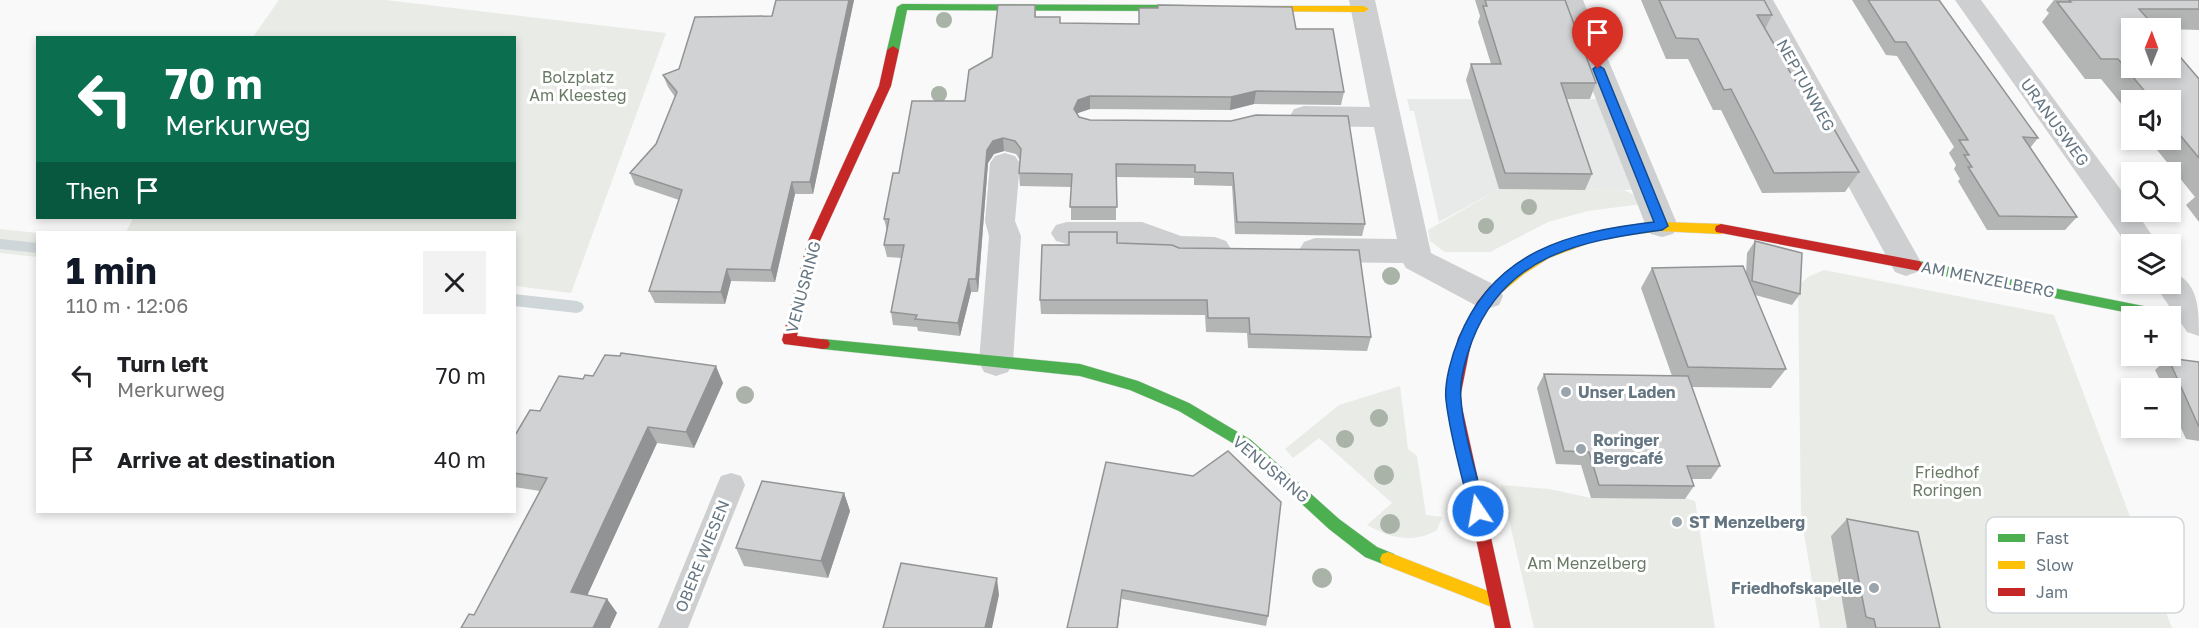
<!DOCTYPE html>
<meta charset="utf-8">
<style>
:root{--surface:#fff;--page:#f2f2f2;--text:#202124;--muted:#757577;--accent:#111827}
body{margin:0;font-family:"Golos Text",sans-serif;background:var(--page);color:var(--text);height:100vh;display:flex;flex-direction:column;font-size:22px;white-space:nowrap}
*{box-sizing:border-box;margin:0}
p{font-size:20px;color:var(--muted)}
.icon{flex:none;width:33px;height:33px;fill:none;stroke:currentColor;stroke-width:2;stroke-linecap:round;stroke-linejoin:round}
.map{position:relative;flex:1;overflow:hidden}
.drawer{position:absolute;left:36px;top:231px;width:480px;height:282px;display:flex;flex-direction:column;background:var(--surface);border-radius:0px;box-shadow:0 3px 9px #0003}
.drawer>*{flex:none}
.banner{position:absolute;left:36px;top:36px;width:480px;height:183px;border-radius:0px;box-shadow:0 3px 9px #0003;background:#0b6e4f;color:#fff;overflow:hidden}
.needle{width:39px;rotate:1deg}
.tools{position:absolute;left:2121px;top:18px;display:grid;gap:12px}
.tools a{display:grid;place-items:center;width:60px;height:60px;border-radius:0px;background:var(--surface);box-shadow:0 3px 9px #0003;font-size:30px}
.pin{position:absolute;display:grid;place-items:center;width:51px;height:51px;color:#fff;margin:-62px -26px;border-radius:50% 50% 50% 0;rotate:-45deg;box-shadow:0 0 6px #0007}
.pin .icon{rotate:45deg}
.me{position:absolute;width:66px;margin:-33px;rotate:348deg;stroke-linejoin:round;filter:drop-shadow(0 0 4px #0008)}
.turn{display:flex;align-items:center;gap:21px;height:126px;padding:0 30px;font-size:27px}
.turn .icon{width:78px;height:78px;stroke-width:2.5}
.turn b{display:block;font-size:42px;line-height:51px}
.then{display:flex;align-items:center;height:57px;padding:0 30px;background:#0003;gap:12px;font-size:22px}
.round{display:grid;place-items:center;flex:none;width:63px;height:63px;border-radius:0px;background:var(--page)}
.headline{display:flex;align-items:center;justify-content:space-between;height:102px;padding:0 30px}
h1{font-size:36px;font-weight:700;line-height:45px;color:var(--accent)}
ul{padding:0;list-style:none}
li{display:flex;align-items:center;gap:18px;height:84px;padding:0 30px}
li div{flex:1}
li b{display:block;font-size:22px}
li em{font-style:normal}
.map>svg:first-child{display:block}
</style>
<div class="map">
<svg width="2199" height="628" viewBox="0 0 2199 628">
<rect width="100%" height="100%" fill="#f9f9f9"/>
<path fill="#e8e9e9" d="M1407 99H1602L1637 190 1499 189 1439 222 1414 111H1410Z"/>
<path fill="#e8ebe6" d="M279 0H385L666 33 571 293 515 286 514 232H126L133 218H514V38L253 37Z
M1499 189 1624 190 1638 197 1642 204 1588 211 1548 222 1490 252H1445L1430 241 1428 230Z
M0 229 37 233V257L0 253Z
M1824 270 2054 315 2172 628H1820L1801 516 1798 286 1808 277Z
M1400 386 1408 449 1417 456 1426 515 1442 517 1437 530C1413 544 1390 538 1367 525L1392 503 1319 438 1293 458 1285 449 1339 405Z
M1501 485 1549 489 1591 498H1684L1695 501 1715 628H1534Z"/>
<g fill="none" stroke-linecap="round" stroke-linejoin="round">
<path fill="#ced6d9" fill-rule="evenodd" d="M0 239 38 243V253L0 249Z
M514 294 577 301 582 303 584 307 582 311 577 313 514 306Z"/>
<defs>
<path id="fast" d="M902 4 1184 5 1189 8 1184 11 907 10 899 50 893 54 887 50 897 7Z
M1919 261 2168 311 2173 312 2175 316 2170 320V316H2144L1919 271 1912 266Z
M823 339 1080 364 1138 381 1189 403 1251 440 1339 519 1377 547 1394 554 1396 559 1394 564 1388 566 1365 557 1329 529 1241 448 1179 411 1130 390 1080 376 823 349 818 348 816 344 818 340Z"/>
<path id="slow" d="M1248 6H1364L1369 9 1364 12 1244 11V7Z
M1660 222 1721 224 1727 229 1721 234 1660 231 1600 239 1549 258 1524 274 1500 294H1490L1488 290C1492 283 1499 279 1505 274 1549 239 1605 226 1660 222Z
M1388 552 1503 597 1505 602 1503 607 1497 609 1382 564 1380 559 1382 554Z"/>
<path id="jam" d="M893 46 899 50 891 86 819 243 797 336 828 340 830 344 828 348 823 349 784 344 782 340 807 243 879 86 887 50Z
M1721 224 1919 261 1926 266 1919 271 1716 232 1715 229 1716 226Z
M1495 285 1502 290 1487 310 1472 338 1460 398 1511 628H1495L1446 398 1458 338 1477 302 1490 286Z"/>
</defs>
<use href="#fast" stroke="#d5d6d7" stroke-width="1"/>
<use href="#slow" stroke="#d5d6d7" stroke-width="1"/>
<use href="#jam" stroke="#d5d6d7" stroke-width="1"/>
<path fill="#cecfd0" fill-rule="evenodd" d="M731 473 741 476 745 485 688 628H658L717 485 721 476Z"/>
<path fill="#cecfd0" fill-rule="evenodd" d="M1349 0H1375L1431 253 1499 287 1503 296 1499 305 1487 309 1475 305 1406 268 1403 263 1315 262 1304 258 1299 250 1304 242 1315 238 1397 239 1374 127 1304 126 1294 123 1290 116 1294 109 1304 106 1370 107Z
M1557 0H1583L1678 226 1673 234 1662 237 1651 234 1646 226Z
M1747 0H1773L1922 264 1917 272 1906 276 1895 272Z
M1955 0H1981L2132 205V212H2136L2158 244H2132V252Z
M1005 153 1015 156 1020 163 1015 221 1021 236 1013 362 1008 372 996 376 984 372 979 362 989 236 985 221 990 163 995 156Z
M1067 222H1142L1181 236 1215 237 1226 241 1231 249 1226 257 1215 261 1178 260 1139 244H1067L1056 241 1051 233 1056 225Z
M2170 271C2199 281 2199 309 2199 336L2187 332 2154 284H2170Z"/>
<use href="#fast" fill="#4caf50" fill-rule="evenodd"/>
<use href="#slow" fill="#ffc107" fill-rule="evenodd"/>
<use href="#jam" fill="#c62828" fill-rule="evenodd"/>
</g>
<g fill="#a9b3a7">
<circle cx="944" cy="20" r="8"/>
<circle cx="939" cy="94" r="8"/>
<circle cx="1529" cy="207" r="8"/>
<circle cx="1486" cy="226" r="8"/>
<circle cx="1391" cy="276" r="9"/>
<circle cx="745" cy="395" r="9"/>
<circle cx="1379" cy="418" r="9"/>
<circle cx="1345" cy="439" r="9"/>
<circle cx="1384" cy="475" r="10"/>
<circle cx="1390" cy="524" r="10"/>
<circle cx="1322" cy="578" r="10"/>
</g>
<path fill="#b3b5b5" d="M776 0H854L813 194H795L775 282 731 281 725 304 655 303 649 291 679 200 635 185 630 173 656 144 675 97 668 87 663 75 679 69 772 16Z
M1475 0H1565L1596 83 1590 99H1567L1592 174 1585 190 1499 189 1466 80 1471 64H1491L1478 22 1480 16Z
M1641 0H1764L1772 15 1765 29 1800 89 1859 172 1845 192 1762 193 1721 110H1713L1688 59H1666Z
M1852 0H1939L2038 138 2030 148 2077 217 2065 230H1987L1958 181 1960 179 1954 169 1956 165 1949 153 1954 147 1897 56 1886 55Z
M2054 0H2199V30L2132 28 2199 79V222L2186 205 2195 197 2149 140H2170V100H2132V117L2101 79H2085L2042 22 2049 13 2046 10Z
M1035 5 1036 17 1061 23 1139 24V8L1296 29 1344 92 1341 105 1254 104 1230 110 1090 109 1078 113 1077 115 1079 117 1090 120 1231 121 1365 224 1362 236 1235 234 1232 186 1194 185V178L1116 177V220H1071V187L1020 186 1019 173 1020 160 1016 154 1004 151 994 154 988 163 978 292H971L960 336 918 331 917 327 893 325 891 312 902 258 887 257 884 245 887 231 884 219 899 173 965 101 992 57Z
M1755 241 1800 294 1792 305 1755 295 1786 369 1771 388 1692 387 1720 466 1711 479H1692L1694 486 1685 499 1591 498 1581 465 1556 464 1537 388 1544 374 1672 376 1641 288 1652 268 1746 274 1747 253Z
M1117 243 1371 337 1367 351 1248 348 1247 333 1206 332 1205 315 1041 314 1040 300 1069 245Z
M620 356 723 383 694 448 657 443 587 595 607 599 617 613 474 615 540 491 514 487V437L540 411 583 379 593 376Z
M2168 358 2199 362V441L2186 439 2170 404V388H2164L2155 370Z
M1106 462 1268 616 1266 626 1122 599Z
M844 493 850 511 828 578 744 566 736 548Z
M1847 519 1940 628H1847L1831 536Z"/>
<path fill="#929394" d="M849 0H854L813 194 810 182Z
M1256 91 1254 104 1230 110 1231 97Z
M1090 96V109L1078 113 1074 122V109L1078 100Z
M1003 138 1004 151 994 154 988 163 978 292 976 279 987 150 993 141Z
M792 182 795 194 775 282 771 270Z
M727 269 731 281 725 304 721 292Z
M969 279 971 292 960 336 958 323Z
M716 366 723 383 694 448 686 432Z
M648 427 657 443 582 607 571 592Z
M844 493 850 511 828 578 821 561Z
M997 578 999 595 992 628H985Z
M1122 590 1118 628H1117Z
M607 599 617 613 610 628H593Z"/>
<path fill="#d0d2d3" stroke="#929394" stroke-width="1.5" d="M776 0H849L810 182H792L771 270 727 269 721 292 649 291 682 190 630 173 656 144 677 92 663 75 679 69 695 17 772 16Z
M1485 0H1565L1596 83H1561L1592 174 1505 173 1471 64H1501L1483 6H1487Z
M1659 0H1764L1772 15H1757L1800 89H1805L1823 122H1830L1859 172 1774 173 1731 89 1724 90 1698 39 1676 38Z
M1868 0H1939L2038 138 2023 137 2077 217 1999 216 1968 167H1972L1964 155H1969L1959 140H1968L1906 42H1895Z
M2069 0H2199V9H2139L2156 28H2132V68H2170V45L2199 79V158L2170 123V100H2152L2118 59H2101L2057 2H2071Z
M998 5H1035V17H1060V23L1139 24V8H1158V5L1292 7 1296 29H1333L1344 92 1256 91 1231 97 1090 96 1078 100 1074 109 1079 117 1090 120 1231 121 1256 115 1348 116 1365 224 1237 222 1233 173 1195 172V165L1116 164 1117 207H1070L1072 174 1019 173 1021 149 1015 141 1003 138 993 141 987 150 976 279H969L958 323 915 319 917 315 891 312 904 245H884L889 219H884L893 173H899L912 101H965L969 70 992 57Z
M1069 232H1117V243L1172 245 1179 248 1359 250 1371 337 1250 334 1249 318H1208L1207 300H1040L1042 245H1069Z
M1755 241 1802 253 1800 294 1752 281Z
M1743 266 1786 369 1688 367 1652 268Z
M621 353 716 366 686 432 648 427 571 592 607 599 593 628H461L469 614 474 615 547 478 514 473V437L530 410 540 411 559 376 583 379 585 375 593 376 605 355 620 356Z
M2168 358 2199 362V427Z
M1544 374 1688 376 1720 466H1687L1694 486 1599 485 1589 452 1564 451Z
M1228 451 1281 502 1268 616 1122 590 1117 628H1067L1106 462 1193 476Z
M762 481 844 493 821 561 736 548Z
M1847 519 1918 532 1940 628H1876L1874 619 1866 617Z
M901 563 997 578 985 628H883Z"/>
<path fill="#1a73e8" stroke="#114b97" stroke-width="1.5" d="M1598 65 1604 69 1668 226 1662 230C1580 241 1505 255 1472 341 1466 357 1459 382 1461 399 1463 434 1478 477 1485 511L1483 516 1478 518 1472 516 1470 511C1462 475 1450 437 1446 400 1444 382 1452 355 1459 338 1494 251 1569 232 1654 222L1593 69Z"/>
<g fill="#99a4ac" stroke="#fff" stroke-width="2">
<circle cx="1566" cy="392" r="6"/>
<circle cx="1581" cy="449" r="6"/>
<circle cx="1677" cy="522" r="6"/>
<circle cx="1874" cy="588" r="6"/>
</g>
<g text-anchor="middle" stroke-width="6" stroke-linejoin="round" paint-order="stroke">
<g font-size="16" fill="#687a64" stroke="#fff">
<text x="578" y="83">Bolzplatz<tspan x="578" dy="18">Am Kleesteg</tspan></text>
<text x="1947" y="478">Friedhof<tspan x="1947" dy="18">Roringen</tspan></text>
<text x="1587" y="569">Am Menzelberg</text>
</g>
<g font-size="16" fill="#657683" stroke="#fff">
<text transform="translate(1806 85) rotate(61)" y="6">NEPTUNWEG</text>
<text transform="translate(2055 122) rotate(54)" y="6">URANUSWEG</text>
<text transform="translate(1988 279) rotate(11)" y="6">AM MENZELBERG</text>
<text transform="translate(803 287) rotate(-75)" y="6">VENUSRING</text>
<text transform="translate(1271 469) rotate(40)" y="6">VENUSRING</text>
<text transform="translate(702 556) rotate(-68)" y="6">OBERE WIESEN</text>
</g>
<g font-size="16" font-weight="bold" fill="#657683" stroke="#fff" text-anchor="start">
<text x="1578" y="398">Unser Laden</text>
<text x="1593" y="446">Roringer<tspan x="1593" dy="18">Bergcafé</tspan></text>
<text x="1689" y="528">ST Menzelberg</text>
<text x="1862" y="594" text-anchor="end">Friedhofskapelle</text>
</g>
</g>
<rect x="1986" y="517" width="198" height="96" rx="9" fill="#fff" stroke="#d1d6da" stroke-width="1.5"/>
<rect x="1998" y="534" width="27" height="8" fill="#4caf50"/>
<rect x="1998" y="561" width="27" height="8" fill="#ffc107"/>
<rect x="1998" y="588" width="27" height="8" fill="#c62828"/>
<g font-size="16" fill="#657683">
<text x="2036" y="544">Fast</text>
<text x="2036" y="571">Slow</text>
<text x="2036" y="598">Jam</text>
</g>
</svg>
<div class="tools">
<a><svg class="needle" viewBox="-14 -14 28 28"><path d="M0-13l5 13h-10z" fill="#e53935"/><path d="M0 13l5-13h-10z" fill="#757577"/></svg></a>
<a><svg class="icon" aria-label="sound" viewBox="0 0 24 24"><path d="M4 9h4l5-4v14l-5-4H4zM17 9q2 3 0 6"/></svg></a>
<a><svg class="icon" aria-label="search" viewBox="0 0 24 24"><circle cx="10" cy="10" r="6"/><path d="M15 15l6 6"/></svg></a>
<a><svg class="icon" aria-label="layers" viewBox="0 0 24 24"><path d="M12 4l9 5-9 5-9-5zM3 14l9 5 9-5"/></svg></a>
<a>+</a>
<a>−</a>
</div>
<div class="pin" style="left:1598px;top:69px;background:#d93025"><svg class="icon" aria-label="arrive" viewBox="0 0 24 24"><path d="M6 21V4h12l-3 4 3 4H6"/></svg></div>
<svg class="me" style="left:1478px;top:511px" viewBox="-20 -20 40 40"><circle r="17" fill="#1a73e8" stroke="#fff" stroke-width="3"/><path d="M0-11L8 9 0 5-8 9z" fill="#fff"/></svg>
<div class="banner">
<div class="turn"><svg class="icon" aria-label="left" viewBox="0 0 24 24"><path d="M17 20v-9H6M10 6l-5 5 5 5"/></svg><div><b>70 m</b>Merkurweg</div></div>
<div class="then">Then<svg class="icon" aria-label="arrive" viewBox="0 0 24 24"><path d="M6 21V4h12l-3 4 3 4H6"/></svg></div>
</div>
<section class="drawer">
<div class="headline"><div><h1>1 min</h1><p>110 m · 12:06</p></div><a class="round"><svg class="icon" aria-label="close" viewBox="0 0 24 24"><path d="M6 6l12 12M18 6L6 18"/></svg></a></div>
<ul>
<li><svg class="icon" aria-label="left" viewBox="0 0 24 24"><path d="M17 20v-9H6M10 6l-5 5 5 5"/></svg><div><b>Turn left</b><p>Merkurweg</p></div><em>70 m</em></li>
<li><svg class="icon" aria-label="arrive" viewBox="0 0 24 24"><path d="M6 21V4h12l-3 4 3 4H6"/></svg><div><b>Arrive at destination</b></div><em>40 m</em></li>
</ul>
</section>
</div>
